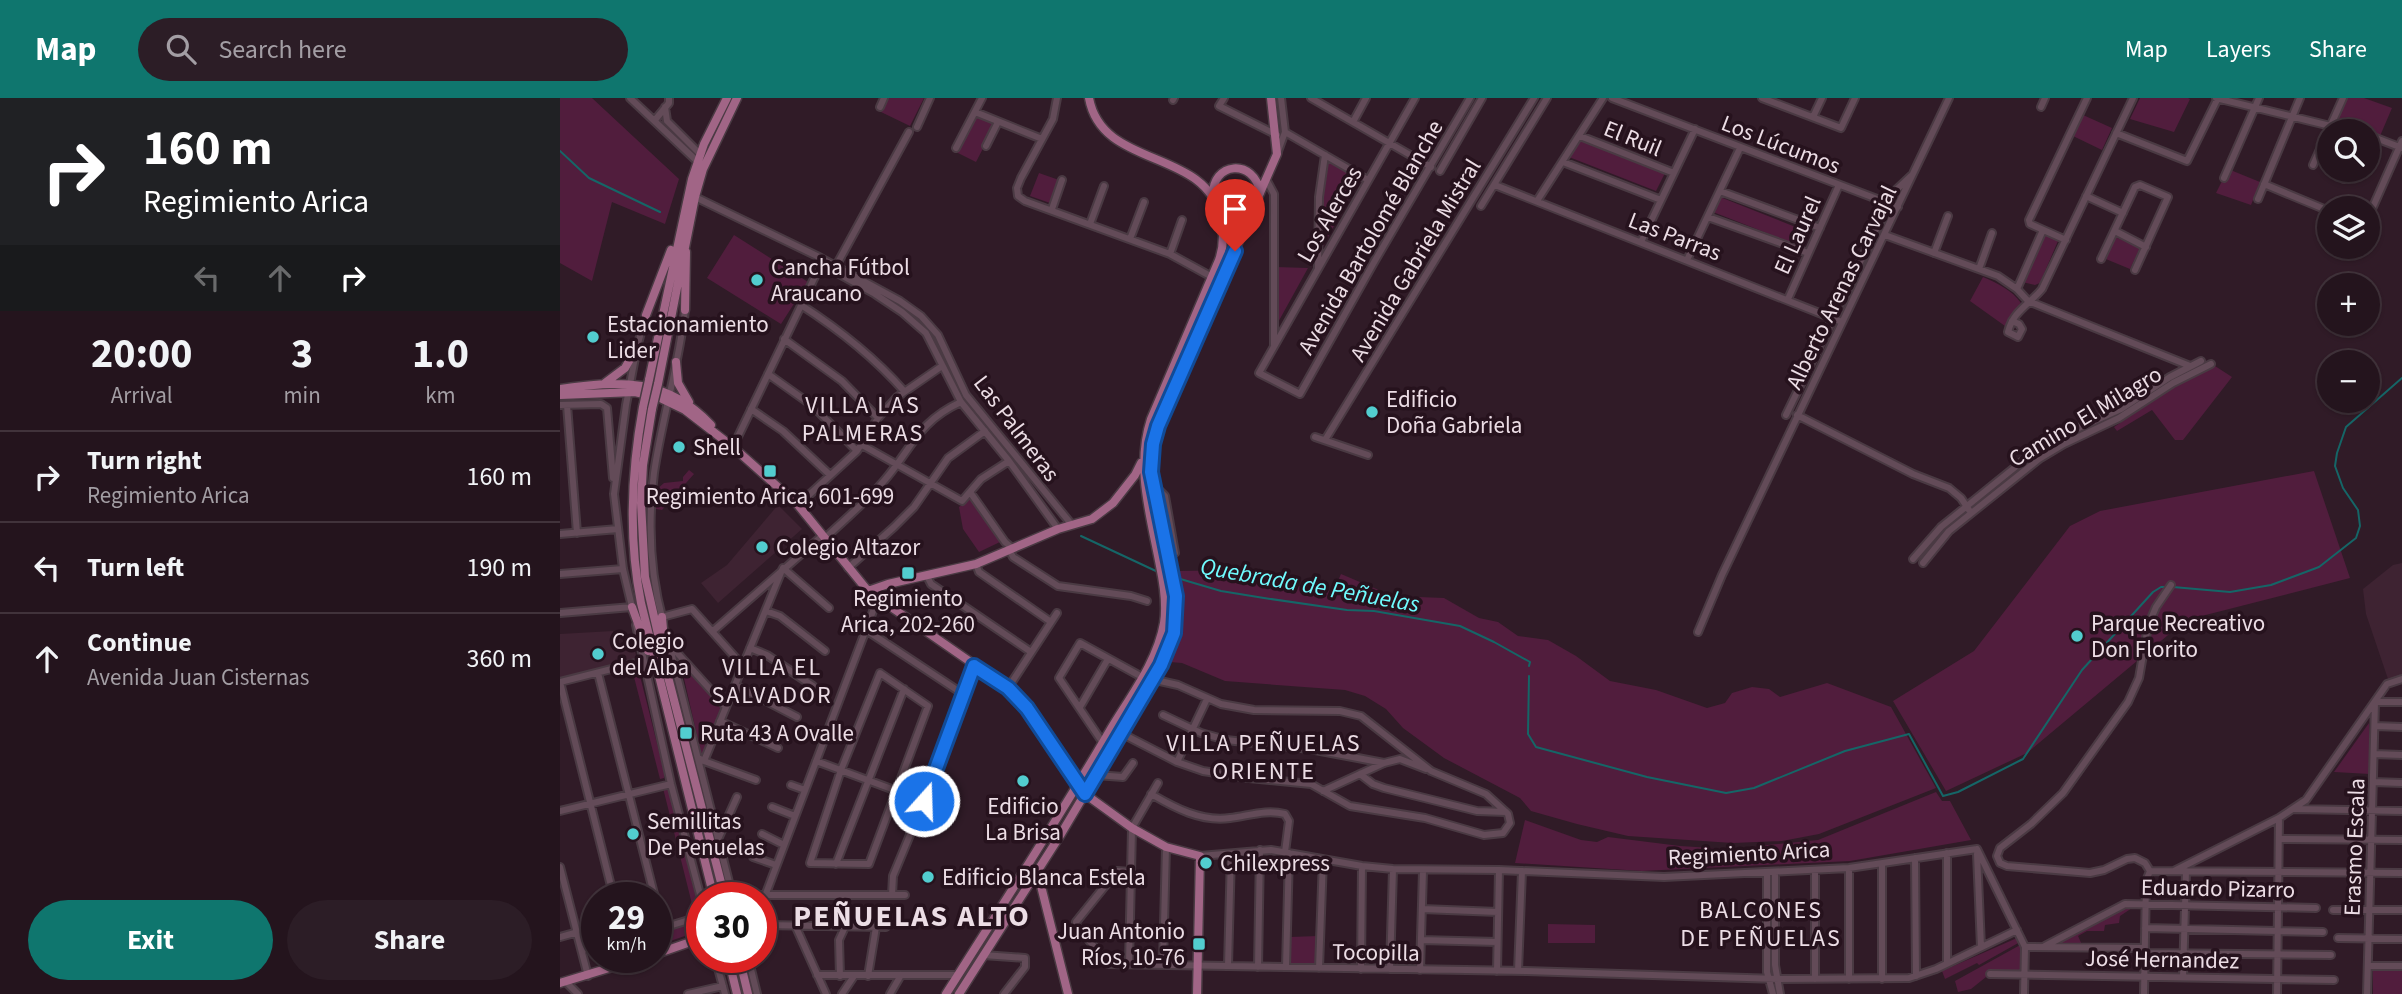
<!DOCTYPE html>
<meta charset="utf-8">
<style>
:root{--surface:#24141d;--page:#2c1d26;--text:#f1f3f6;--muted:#a39ea4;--line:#41333b;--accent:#0f766e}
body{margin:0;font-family:"Source Sans 3",sans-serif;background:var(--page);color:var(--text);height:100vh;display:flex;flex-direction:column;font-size:26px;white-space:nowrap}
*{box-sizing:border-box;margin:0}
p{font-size:23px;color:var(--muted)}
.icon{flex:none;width:38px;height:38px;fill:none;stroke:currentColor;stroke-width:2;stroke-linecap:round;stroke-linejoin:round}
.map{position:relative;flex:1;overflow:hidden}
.side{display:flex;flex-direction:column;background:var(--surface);width:560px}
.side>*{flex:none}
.hud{background:#202124;color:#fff;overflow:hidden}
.fabs{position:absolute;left:1757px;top:21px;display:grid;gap:14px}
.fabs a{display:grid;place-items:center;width:63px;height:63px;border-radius:50%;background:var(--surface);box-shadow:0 2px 5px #0004,0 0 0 2px var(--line);font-size:35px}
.speed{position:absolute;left:21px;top:784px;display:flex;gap:14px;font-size:35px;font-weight:700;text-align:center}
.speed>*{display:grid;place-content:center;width:91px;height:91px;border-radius:50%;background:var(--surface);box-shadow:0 2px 5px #0004,0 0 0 2px var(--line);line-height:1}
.speed small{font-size:18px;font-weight:400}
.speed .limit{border:10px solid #d22;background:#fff;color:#111}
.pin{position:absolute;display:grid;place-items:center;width:60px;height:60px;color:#fff;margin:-72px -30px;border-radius:50% 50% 50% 0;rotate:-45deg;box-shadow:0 0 7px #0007}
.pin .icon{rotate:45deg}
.me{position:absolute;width:77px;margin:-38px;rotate:20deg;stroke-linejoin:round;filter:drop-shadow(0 0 5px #0008)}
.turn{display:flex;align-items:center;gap:24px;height:147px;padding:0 28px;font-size:32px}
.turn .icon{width:91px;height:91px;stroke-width:2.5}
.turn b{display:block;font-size:49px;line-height:60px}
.lanes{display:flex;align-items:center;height:66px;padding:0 28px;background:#0003;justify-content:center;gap:35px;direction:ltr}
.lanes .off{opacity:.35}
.eta{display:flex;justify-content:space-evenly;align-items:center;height:119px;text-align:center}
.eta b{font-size:42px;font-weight:700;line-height:49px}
.cta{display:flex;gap:14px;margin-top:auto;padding:14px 28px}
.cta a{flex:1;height:80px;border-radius:42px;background:var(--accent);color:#fff;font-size:28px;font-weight:700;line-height:80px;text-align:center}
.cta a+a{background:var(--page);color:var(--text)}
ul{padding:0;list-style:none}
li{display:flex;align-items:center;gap:21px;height:91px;padding:0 28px;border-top:2px solid var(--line)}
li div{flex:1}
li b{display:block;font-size:26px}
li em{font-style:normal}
header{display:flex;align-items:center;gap:42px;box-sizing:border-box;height:98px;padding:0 35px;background:var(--accent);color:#fff}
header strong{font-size:33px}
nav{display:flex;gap:38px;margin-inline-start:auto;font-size:24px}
.search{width:490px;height:63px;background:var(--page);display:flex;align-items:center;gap:18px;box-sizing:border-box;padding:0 24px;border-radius:38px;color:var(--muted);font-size:26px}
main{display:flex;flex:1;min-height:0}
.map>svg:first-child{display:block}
</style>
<header>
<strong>Map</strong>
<div class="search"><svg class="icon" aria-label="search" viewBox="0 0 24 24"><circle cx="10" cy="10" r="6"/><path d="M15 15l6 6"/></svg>Search here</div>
<nav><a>Map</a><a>Layers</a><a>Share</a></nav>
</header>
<main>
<section class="side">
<div class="hud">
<div class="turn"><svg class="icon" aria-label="right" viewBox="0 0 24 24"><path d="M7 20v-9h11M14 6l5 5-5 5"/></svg><div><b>160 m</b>Regimiento Arica</div></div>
<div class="lanes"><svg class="icon off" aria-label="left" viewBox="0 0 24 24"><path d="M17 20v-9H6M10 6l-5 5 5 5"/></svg><svg class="icon off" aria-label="ahead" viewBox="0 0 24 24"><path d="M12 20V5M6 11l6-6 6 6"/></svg><svg class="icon" aria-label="right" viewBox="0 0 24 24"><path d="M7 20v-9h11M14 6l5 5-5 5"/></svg></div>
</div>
<div class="eta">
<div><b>20:00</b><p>Arrival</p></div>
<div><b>3</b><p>min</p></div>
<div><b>1.0</b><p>km</p></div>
</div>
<ul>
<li><svg class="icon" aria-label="right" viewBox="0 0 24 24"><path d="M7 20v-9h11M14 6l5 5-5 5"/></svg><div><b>Turn right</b><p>Regimiento Arica</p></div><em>160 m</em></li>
<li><svg class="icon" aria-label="left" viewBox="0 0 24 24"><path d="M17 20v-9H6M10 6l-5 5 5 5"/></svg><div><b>Turn left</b></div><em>190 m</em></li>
<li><svg class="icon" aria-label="ahead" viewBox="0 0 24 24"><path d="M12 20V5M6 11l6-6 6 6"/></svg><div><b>Continue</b><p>Avenida Juan Cisternas</p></div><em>360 m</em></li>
</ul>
<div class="cta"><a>Exit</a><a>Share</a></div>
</section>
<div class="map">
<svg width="1842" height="896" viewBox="0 0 1842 896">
<rect width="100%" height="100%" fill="#301b27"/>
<path fill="#3e2332" d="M218 407 242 431 158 505 141 485 167 467Z
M1842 465V579L1828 581 1806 516 1803 491 1833 467Z
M53 533 56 551 74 549 77 562 0 583V536Z"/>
<path fill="#511d3d" d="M0 0H32L119 81 105 126 52 104 32 183 0 165Z
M328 0H364L350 28 321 14Z
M1580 0H1628L1630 1 1614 34 1570 21Z
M1785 0H1804L1832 10 1820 38 1805 31 1773 25Z
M416 16 436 25 416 64 396 54Z
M1523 17 1552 30 1542 52 1513 38Z
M1020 41 1105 75 1096 93 1009 59Z
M765 61 800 79 760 154 758 95Z
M1668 71 1700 84 1691 107 1656 95Z
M479 75 499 82 490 105 470 98Z
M1160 99 1248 134 1242 149 1153 114Z
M1483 136 1497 141 1498 143 1480 185 1475 187 1462 184Z
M174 137 248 184 221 226 147 180Z
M1551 137 1580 150 1570 171 1541 159Z
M716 169 748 170 716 228Z
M1423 179C1437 185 1452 192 1461 205L1445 228 1410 203Z
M1655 268 1672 279 1623 342H1615L1592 312 1557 333 1554 329 1613 290Z
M129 372 134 376 102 412 96 411V392L104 385 123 383V379Z
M1754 373 1790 480 1626 522 1467 655 1386 693 1333 603 1414 553 1510 428 1540 413Z
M410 401 440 444 419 454 403 431 399 409Z
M682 472 765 495 776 487 781 476 833 498 884 500 919 520 938 524 958 538 988 542 1016 558 1050 583 1096 592 1147 610 1165 605 1172 595 1192 589 1209 591 1220 599 1267 585 1331 609 1376 690 1259 736 1222 743 1173 745 1068 738 1017 726 971 713 960 700 884 660 843 630 826 611 805 598 785 592 665 583 622 565 610 564C623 534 626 505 619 473Z
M120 563 162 610 143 655H141Z
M78 570 104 673V680L100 681 72 571Z
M1809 625 1810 676 1774 674Z
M108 689 139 812 134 814 103 690Z
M1376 694 1382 703H1390L1411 742 1290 763 1082 773 955 765 965 722 1021 742 1037 744 1048 739 1120 748 1185 752 1198 748 1258 742Z
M1566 808H1575L1560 818 1559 825 1545 827 1544 833H1527L1518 838 1522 847 1494 846Z
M142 820V832L96 848V834Z
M988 826 1035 827V845H988Z
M758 838 757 866H729L730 839Z
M1457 840 1460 844 1419 867 1417 865 1385 881 1382 873Z
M1462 846 1460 873H1427L1426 879 1411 891 1398 894 1395 883Z
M1813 870H1842V896H1813Z"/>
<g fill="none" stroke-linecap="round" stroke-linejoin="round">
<path stroke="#156667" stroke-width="2" d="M0 53 29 80 100 114
M521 438 598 474
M617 480 661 493 704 500 787 512 814 513 900 528 934 544 970 564 969 568
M1613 489 1670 494 1711 487 1759 469 1796 440 1800 428 1798 412 1783 390 1775 368 1777 355 1786 329 1842 280
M969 578 968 636 976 649 1087 679 1166 695 1194 690 1285 653 1349 636 1383 698 1398 694 1463 661 1522 572 1593 494 1601 489H1607"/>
<defs>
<path id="minor" d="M70 0 138 64
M497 0 493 21 461 80 457 90 458 98 465 103 610 156 652 179
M664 0 659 8 717 37
M751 0 871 69
M855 0 699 275 740 296 813 166 910 0
M1052 0 1338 109
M1202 0 1281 30 1295 0
M1656 0 1791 33
M613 2 614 0
M105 9 107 23 140 56
M320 9 324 0
M1481 9 1485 0
M415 14 482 41
M1253 19 1262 0
M95 22 109 5V0
M793 24 806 0
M357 29 370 0
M725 34 808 82
M1556 35 1627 63 1658 0
M1808 37 1842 50
M1020 38 1114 75
M426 48 438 24
M396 50 422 0
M717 56 725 34 721 0
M1003 64 1101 102
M1753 67 1783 0
M880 73 922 0
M1664 80 1699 0
M706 81 714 96V247
M1784 81 1788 72
M1704 86 1769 113
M935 87 1282 224
M1160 93 1260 130
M1526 98 1563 115
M135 99 257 158 340 203 361 218 378 237 406 297 512 427
M1698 101 1740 0
M977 103 1043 0
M921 108 987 0
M492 111 502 82
M1148 119 1248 155
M1808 120 1842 43
M530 126 544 88
M1555 133 1586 149
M1325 137 1438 178 1457 191 1468 203 1630 268
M570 141 584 104
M1506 142 1470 126 1469 122 1527 0
M1081 144 1135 31
M1374 155 1388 118
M610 156 622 122
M1541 161 1575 89 1580 87 1608 99 1575 172
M1127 162 1180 50
M276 168 349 34
M758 170 759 99 765 57
M1419 171 1432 135
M1457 191 1483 132
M1228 201 1279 87
M241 207C280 232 313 258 344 293
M1452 223 1459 226 1462 231 1458 239 1448 234C1453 213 1470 206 1482 191L1573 0
M224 241 282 283 318 320
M208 276 253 308 297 353
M0 307 41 306 47 310 53 380
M7 307 17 435
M191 311 223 333 270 377
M1226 317 1334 94 1351 78
M1237 317 1353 376 1389 390 1401 400 1409 412
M755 339 808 357
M765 342 974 0
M302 347 402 403 421 381 449 363
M173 349 261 166 315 196 342 214 366 235 401 304 449 363 498 431
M594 392 600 393 605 398 615 455
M410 394 445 444 453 451
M238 407 297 353 318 320 337 299 382 268
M0 436 58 431
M264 441C284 422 305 405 323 384 352 351 357 324 401 304
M450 453 453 459 498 488 571 498 587 503
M1353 461 1381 429 1474 354 1505 336 1561 311 1610 279 1641 263
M1363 465 1389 433 1479 361 1504 346 1559 320 1613 285 1651 266
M416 466 419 474 491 524
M223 470 269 510
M288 470 334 429 354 409 388 360 425 333
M0 476 63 471
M367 478 371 486 471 554
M73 513 63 471 54 396 66 307 77 249 86 217
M206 513 220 518 265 553
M0 515 72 509
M102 519 132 511 183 568
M103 523C90 476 88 423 94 375 102 320 119 267 125 212
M76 527 111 686 142 804
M306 532 403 596
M153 533 262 438
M106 534 173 800
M1138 534 1162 477 1389 0
M111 548 166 609
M190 550 207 557 253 588
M38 575 95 800
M320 575 368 608 309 766 250 765 281 672Z
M0 584 54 800
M0 584 83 563
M175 587 237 619
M448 590 497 515
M520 609 548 561
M603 617 641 635 666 642 750 651 824 665
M160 623 218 650
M1815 628 1842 629
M543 645 499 580 520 545 582 579 618 587 661 606 694 612 780 613 801 618 871 673 926 696 948 716 950 725 943 735 924 737 865 720 790 708 751 686 689 680 643 673 617 664 551 630
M1814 656 1842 657
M138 660 144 663 222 472
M144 663 196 682
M256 663 364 703
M617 664 647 601
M800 676 813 686 824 690 917 713 946 714
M536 677 563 679 573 665
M1813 684 1842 685
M231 687 245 692
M763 693 824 665 840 661 866 671
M591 696C615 710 641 724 670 720 688 718 706 711 725 716L729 723 725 754
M212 709 235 718
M1734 711 1842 713
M0 713 111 686
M202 736 224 747
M159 739 177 699
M1719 741 1842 742
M1417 751 1465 849 1464 896
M1387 755V865
M1417 756 1421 849
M640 758 711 752 802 768 833 771 939 772 1104 779 1289 770 1417 751
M193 759 216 767
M1355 760 1356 878
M276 766 344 591
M1322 766V881
M0 769 28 878
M1289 770V881
M1590 773 1585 765 1575 760 1567 761 1544 772 1530 775 1447 768 1440 765 1437 758 1440 750 1471 726 1503 695 1568 604 1579 580 1588 528 1596 509 1611 487
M1590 773 1842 775
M1614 773 1719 720 1746 702 1827 586 1842 581
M571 774 557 773 516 824 517 829C529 840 537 854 548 866L966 873 1218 881 1349 880 1376 871 1457 832
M1215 774V867L1220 896
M1207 775V874L1213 896
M173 797H345
M332 797 333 778 364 703 414 567
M205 798 318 500
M96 806 102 830
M862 811 938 814
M1773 812H1842
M201 827 326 829
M235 827 266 896
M1585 830 1763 834
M96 832 142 818
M0 839 18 834
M1778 840 1842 841
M861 842 937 844
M1485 848 1565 806 1756 810
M1465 849 1585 850
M22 852 37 848
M1585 855 1771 857
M423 857 465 860V869L444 896
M155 859 165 896
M188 859 197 896
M569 866 572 730 598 685
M603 866 606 749
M668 868 671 756
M1808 868H1842
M698 869 700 752
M726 869 729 755
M759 870 763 761
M801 871 802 768
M830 871 833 771
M860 872 863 773
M937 873 939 772
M958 873 962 773
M1430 876 1774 882
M257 877H398
M280 878 279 842 285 829
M308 878 316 829
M1623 879 1626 773
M1255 881V772
M6 884 18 896
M128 896 163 888
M282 896 294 878
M330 896 341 877
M1584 896 1586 783 1590 773
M1717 896 1719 720
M1807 896 1815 604H1842"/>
<path id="major" d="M653 99C651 63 695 60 700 95
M657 106C669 117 682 117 695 107
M125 212 126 154
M86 217 111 152
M116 264 118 285 129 304
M89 282 132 81 144 46 167 0
M45 285 65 270 77 249
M98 286 135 99 143 71 177 0
M0 291C60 282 107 280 151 327
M0 297 75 294 100 300 125 312 173 349 238 407 308 493 448 590 467 610 525 696 572 730 606 749 640 758 637 896
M83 309C71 375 68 439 81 505L154 800
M92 311 83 367 81 405 85 479 106 571 165 800
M308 493 328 486 416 466 498 431 532 421 553 405 575 377 581 365
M72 509 88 553
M102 519 104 543
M477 772 508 896
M96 856 142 840
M168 859 177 896
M179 859 188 896
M0 885 85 859
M386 896C441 809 497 723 549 634 569 600 597 565 604 525 607 506 604 487 600 468 591 419 575 370 591 321L659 162C664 148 664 135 661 120 646 49 542 72 529 0
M399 896 501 736 601 567C613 545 618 523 616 498 607 439 577 377 602 319L717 56 711 0"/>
</defs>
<use href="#minor" stroke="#4a3a43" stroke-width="10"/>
<use href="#major" stroke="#4a3a43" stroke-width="11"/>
<use href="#minor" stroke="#634b58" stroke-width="6"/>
<use href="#major" stroke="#a16586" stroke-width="8"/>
<defs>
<path id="major-bridge" d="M83 309 89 282
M92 311 98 286"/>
</defs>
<use href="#major-bridge" stroke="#4a3a43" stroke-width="11" stroke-linecap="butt"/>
<use href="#major-bridge" stroke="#a16586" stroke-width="8"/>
</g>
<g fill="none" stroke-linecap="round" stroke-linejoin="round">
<defs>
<path id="route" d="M364 703 414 568 448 590 467 610 525 696 601 567 614 535 616 498 591 374 593 346 598 328 675 153"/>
</defs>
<use href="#route" stroke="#114b97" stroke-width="18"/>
<use href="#route" stroke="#1a73e8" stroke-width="12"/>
</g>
<g fill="#52cdcf" stroke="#26121d" stroke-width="2.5">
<circle cx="197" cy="182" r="7"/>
<circle cx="33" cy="239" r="7"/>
<circle cx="812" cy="314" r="7"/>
<circle cx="119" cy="349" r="7"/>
<rect x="203" y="366" width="14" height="14" rx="3.5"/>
<circle cx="202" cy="449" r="7"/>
<rect x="341" y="468" width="14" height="14" rx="3.5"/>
<circle cx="1517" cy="538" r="7"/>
<circle cx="38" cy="556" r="7"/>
<rect x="119" y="628" width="14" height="14" rx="3.5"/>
<circle cx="463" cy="683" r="7"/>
<circle cx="73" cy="736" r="7"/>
<circle cx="646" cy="765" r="7"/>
<circle cx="368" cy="779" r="7"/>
<rect x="632" y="839" width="14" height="14" rx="3.5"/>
</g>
<g text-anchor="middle" stroke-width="7" stroke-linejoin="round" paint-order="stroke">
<g font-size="23" fill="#ecdde5" stroke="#26121d">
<text transform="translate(1073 40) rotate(22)" y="8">El Ruil</text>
<text transform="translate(1221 46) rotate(21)" y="8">Los Lúcumos</text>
<text transform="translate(769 116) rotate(-60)" y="8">Los Alerces</text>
<text transform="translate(1237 137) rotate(-66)" y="8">El Laurel</text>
<text transform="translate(1115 138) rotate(21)" y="8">Las Parras</text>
<text transform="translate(810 139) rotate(-60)" y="8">Avenida Bartolomé Blanche</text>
<text transform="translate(855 162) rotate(-59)" y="8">Avenida Gabriela Mistral</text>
<text transform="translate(1281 189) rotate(-64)" y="8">Alberto Arenas Carvajal</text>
<text transform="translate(1525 318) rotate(-31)" y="8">Camino El Milagro</text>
<text transform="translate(457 330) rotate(53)" y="8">Las Palmeras</text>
<text transform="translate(1794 749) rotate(-88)" y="8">Erasmo Escala</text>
<text transform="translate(1189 755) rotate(-3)" y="8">Regimiento Arica</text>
<text transform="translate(1658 790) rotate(1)" y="8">Eduardo Pizarro</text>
<text transform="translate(816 854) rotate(1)" y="8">Tocopilla</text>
<text transform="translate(1602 861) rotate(1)" y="8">José Hernandez</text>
</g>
<g font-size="23" fill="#ecdde5" stroke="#26121d" text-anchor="start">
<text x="211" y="177">Cancha Fútbol<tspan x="211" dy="26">Araucano</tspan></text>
<text x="47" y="234">Estacionamiento<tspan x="47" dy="26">Lider</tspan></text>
<text x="826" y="309">Edificio<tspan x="826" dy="26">Doña Gabriela</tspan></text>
<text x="133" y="357">Shell</text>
<text x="210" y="406" text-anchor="middle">Regimiento Arica, 601-699</text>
<text x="216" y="457">Colegio Altazor</text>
<text x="348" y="508" text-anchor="middle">Regimiento<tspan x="348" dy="26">Arica, 202-260</tspan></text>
<text x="1531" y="533">Parque Recreativo<tspan x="1531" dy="26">Don Florito</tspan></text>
<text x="52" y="551">Colegio<tspan x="52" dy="26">del Alba</tspan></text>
<text x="140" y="643">Ruta 43 A Ovalle</text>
<text x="463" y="716" text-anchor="middle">Edificio<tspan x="463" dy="26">La Brisa</tspan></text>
<text x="87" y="731">Semillitas<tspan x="87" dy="26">De Penuelas</tspan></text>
<text x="660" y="773">Chilexpress</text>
<text x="382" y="787">Edificio Blanca Estela</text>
<text x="625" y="841" text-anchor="end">Juan Antonio<tspan x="625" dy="26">Ríos, 10-76</tspan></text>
</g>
<g font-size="24" letter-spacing="2" fill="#ecdde5" stroke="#26121d">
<text x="303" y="315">VILLA LAS<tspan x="303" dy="28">PALMERAS</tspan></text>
<text x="212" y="577">VILLA EL<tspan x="212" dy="28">SALVADOR</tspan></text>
<text x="704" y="653">VILLA PEÑUELAS<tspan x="704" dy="28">ORIENTE</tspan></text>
<text x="1201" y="820">BALCONES<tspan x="1201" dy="28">DE PEÑUELAS</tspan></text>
</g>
<g font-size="24" font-style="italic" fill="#70fcff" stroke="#26121d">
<text transform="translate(750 487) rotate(10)" y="8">Quebrada de Peñuelas</text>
</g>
<g font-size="30" font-weight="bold" letter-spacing="2" fill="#ecdde5" stroke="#26121d">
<text x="352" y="828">PEÑUELAS ALTO</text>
</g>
</g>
</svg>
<div class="fabs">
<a><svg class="icon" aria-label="search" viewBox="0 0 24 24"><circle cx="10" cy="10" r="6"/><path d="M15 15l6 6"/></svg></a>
<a><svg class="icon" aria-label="layers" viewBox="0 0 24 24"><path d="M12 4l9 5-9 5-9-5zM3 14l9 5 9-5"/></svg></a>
<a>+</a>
<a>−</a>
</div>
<div class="speed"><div>29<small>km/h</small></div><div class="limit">30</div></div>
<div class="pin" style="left:675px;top:153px;background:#d93025"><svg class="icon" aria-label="arrive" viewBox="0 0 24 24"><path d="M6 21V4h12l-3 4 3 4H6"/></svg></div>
<svg class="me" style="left:364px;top:703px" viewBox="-20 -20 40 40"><circle r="17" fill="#1a73e8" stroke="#fff" stroke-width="3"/><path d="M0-11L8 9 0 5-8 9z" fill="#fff"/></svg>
</div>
</main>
